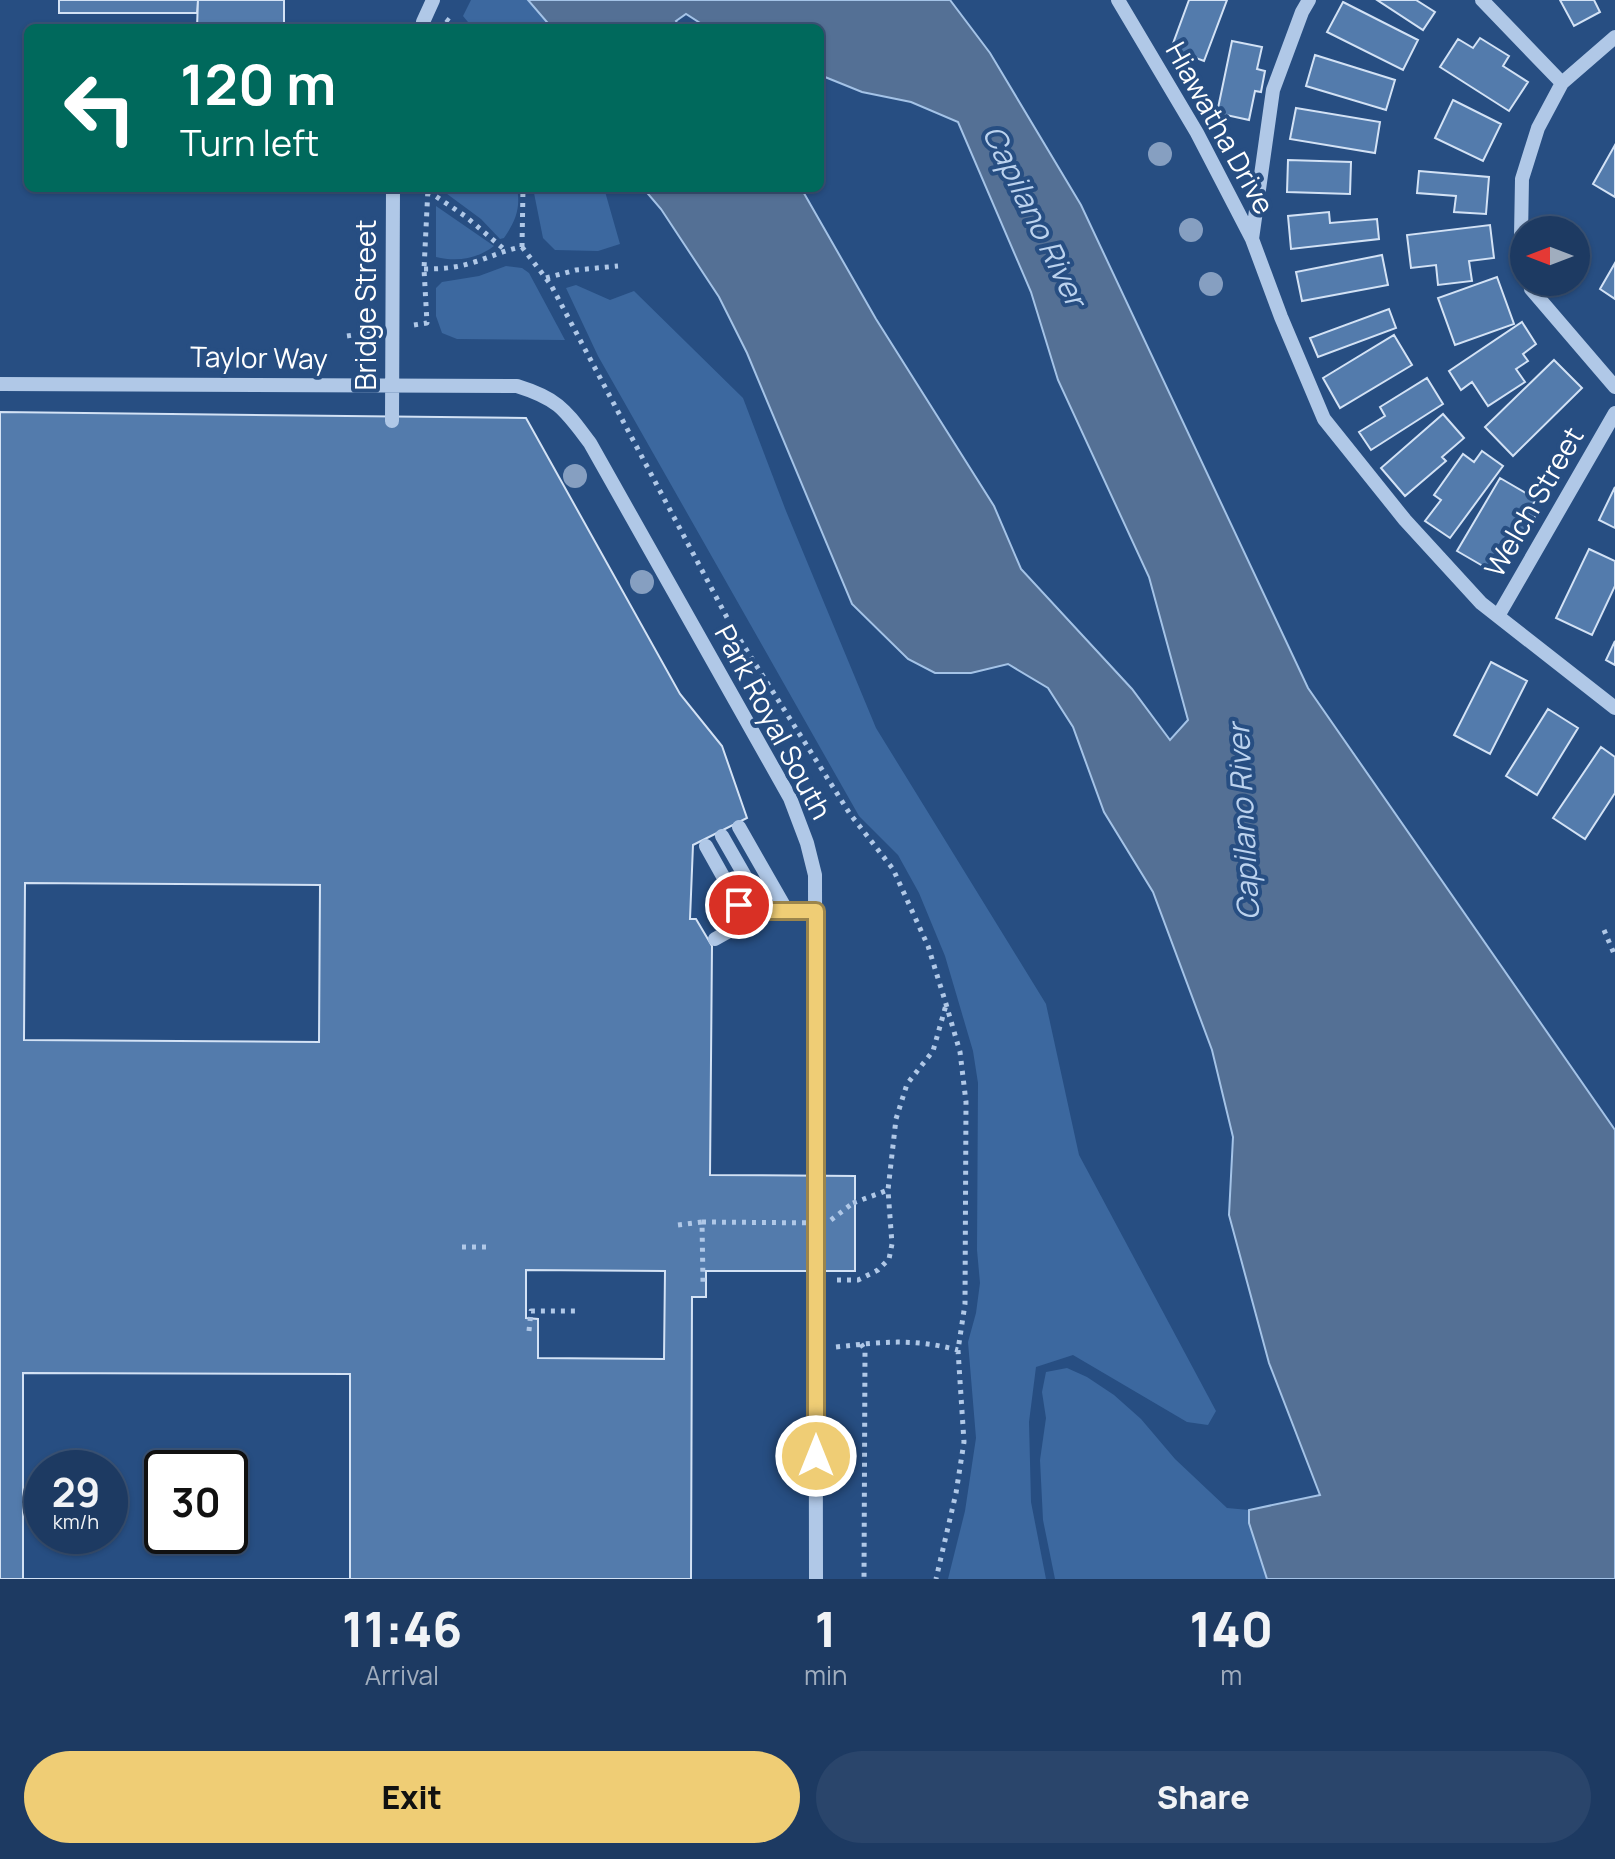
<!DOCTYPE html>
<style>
:root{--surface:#1d3a62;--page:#2a456b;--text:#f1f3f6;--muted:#a0adbe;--line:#3b5477;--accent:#efcd75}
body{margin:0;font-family:Manrope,sans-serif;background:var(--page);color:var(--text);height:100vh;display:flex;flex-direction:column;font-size:30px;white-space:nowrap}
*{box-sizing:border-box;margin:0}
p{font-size:26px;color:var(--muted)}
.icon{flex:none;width:44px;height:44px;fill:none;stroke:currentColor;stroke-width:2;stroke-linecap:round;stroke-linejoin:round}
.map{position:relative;height:1579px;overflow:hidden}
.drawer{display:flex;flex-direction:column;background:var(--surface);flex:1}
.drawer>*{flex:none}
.banner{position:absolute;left:24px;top:24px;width:800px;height:168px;border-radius:12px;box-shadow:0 2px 6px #0004,0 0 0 2px var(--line);background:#00695c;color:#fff;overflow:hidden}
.needle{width:52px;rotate:270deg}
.tools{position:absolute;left:1510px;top:216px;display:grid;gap:16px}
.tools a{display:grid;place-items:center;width:80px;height:80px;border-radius:50%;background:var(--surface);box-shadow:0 2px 6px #0004,0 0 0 2px var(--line);font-size:40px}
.speed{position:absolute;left:24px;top:1450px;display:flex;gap:16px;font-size:40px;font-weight:700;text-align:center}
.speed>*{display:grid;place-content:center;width:104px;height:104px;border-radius:50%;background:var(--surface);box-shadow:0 2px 6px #0004,0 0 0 2px var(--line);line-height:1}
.speed small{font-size:20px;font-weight:400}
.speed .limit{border:4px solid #111;border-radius:12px;background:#fff;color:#111}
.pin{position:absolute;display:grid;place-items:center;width:68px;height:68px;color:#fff;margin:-34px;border:4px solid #fff;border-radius:50%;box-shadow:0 2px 8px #0007}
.me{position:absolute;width:88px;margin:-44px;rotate:0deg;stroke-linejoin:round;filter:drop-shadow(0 0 6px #0008)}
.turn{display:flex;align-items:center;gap:28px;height:168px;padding:0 24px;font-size:36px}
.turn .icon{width:104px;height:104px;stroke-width:2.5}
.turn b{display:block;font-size:56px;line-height:68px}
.eta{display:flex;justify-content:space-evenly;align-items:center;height:136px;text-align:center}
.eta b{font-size:48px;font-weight:800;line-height:56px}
.button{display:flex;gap:16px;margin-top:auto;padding:16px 24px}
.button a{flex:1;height:92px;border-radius:48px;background:var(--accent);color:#111;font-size:32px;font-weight:800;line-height:92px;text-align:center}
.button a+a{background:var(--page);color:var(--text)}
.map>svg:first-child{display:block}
</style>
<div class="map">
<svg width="1615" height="1579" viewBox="0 0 1615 1579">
<rect width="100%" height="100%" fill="#274e82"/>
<path fill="#3c689f" d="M471 0H528L552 28H473L463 16Z
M439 188H517C521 209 515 222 504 238L500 239 481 219Z
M533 188H604L620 244 598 251 555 250 543 238Z
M436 206 494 246C477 259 457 262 436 257Z
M506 266 522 268 529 273 565 340 457 339 442 333 436 316V288L442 282 479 276Z
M576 285 610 300 634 291 743 398 786 511 876 728 1046 1004 1079 1155 1216 1411 1208 1425 1187 1422 1073 1355 1036 1367 1029 1422 1031 1502 1046 1579H948L965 1511 976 1438 968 1342 976 1313 980 1283 977 1250 978 1083 973 1051 945 956 919 893 898 855 859 816 598 356 566 288Z
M1067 1368 1087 1377 1114 1395 1141 1419 1175 1459 1227 1508 1249 1510V1524L1267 1579H1055L1043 1520 1040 1460 1046 1418 1042 1392 1046 1372Z"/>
<path fill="#547095" stroke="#a4c3e7" stroke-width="2" d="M528 0H950L990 53 1081 205 1308 688 1615 1130V1579H1267L1249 1523V1510L1320 1495 1269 1363 1229 1215 1233 1137 1212 1050 1153 892 1104 812 1073 727 1048 688 1008 664 971 673H935L908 659 852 604 747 353 719 297 661 209 643 188H801L876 319 994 506 1021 569 1132 689 1170 740 1188 720 1149 577 1058 380 1031 292 958 122 911 102 862 92 820 75V28H708L686 14 676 21 680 28H552Z"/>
<path fill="#537bac" stroke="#d3e2f5" stroke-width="2" fill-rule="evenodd" d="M59 0H198L197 13H59Z
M198 0H284V28H197Z
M1189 0H1227L1204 61 1171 49Z
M1377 0H1416L1435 12 1423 30Z
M1560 0H1594L1600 12 1574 26Z
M1343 2 1418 40 1403 70 1327 32Z
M1480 38 1509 56 1503 66 1528 82 1509 111 1440 67 1458 39 1473 48Z
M1232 41 1262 47 1257 69 1265 71 1261 92 1255 91 1249 120 1217 113Z
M1315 55 1395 80 1386 110 1306 86Z
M1453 100 1501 124 1483 161 1435 138Z
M1296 108 1380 122 1375 153 1290 139Z
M1615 145V197L1593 184Z
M1288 160 1351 162 1350 194 1287 192Z
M1419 171 1489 177 1486 214 1454 212 1456 196 1417 193Z
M1329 212 1330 223 1377 219 1379 239 1291 249 1288 216Z
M1490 225 1494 258 1469 261 1472 281 1438 285 1436 265 1411 268 1407 235Z
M1382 255 1388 285 1302 301 1296 272Z
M1615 263V299L1600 289Z
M1497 277 1514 324 1455 345 1438 298Z
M1389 309 1396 328 1318 357 1310 338Z
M1522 322 1536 344 1523 354 1528 361 1516 369 1525 382 1488 406 1472 382 1461 390 1449 371Z
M1394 335 1412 365 1340 408 1323 378Z
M1554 360 1582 388 1513 456 1485 427Z
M1427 378 1443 404 1371 450 1359 432 1385 416 1380 407Z
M0 412 526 418 680 694 722 746 747 818 693 845 690 919H696L712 946 710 1175 855 1176V1271H706V1297H692L691 1579H0ZM526 1270 665 1271 664 1359 538 1358V1319L526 1318ZM42 1468H110V1536H42ZM162 1468H230V1536H162Z
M1443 414 1464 438 1442 457 1446 461 1405 496 1381 468Z
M1482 451 1503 466 1450 538 1425 521 1441 500 1434 495 1463 454 1474 462Z
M1500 478 1536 499 1529 511 1536 515 1523 539 1515 535 1508 548 1502 544 1488 569 1457 551Z
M1615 487V528L1599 520Z
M1589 549 1615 561V586L1592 635 1556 618Z
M1615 641V665L1606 660Z
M1491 662 1527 681 1490 754 1454 735Z
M1548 709 1578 728 1537 795 1506 776Z
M1601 747 1615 757V793L1585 839 1553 818Z
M25 883 320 885 319 1042 24 1040Z
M23 1373 350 1374V1579H23ZM42 1468H110V1536H42ZM162 1468H230V1536H162Z"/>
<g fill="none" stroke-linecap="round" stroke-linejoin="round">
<path stroke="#b0c8e7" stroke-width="5" stroke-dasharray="4 6" stroke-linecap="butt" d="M446 19 457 28
M428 191 465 216 505 250
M522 247 551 285 732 627 850 814 893 869 928 946 946 1004 960 1052 966 1102 965 1304 958 1350 964 1442 956 1493 936 1579
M522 247 523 188
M424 269C441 269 455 268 471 263 489 258 504 250 522 247
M546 278 576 270 618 266
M414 325 427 323 424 269 428 188
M347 336 373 332
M1604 930 1615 956
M853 1203 888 1190
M678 1225 702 1222 703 1283
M462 1247H486
M837 1280H858L878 1270 889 1259 892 1244 888 1190 896 1119 907 1084 933 1051 946 1005
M529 1331 531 1311H575
M861 1344 865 1350 864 1579
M836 1347C882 1342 912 1338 958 1350"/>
<path stroke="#b0c8e7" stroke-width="14" d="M1118 0 1197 133 1252 239
M1309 0 1302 12 1273 90 1252 239 1281 317 1324 419 1405 520 1481 603 1615 708
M1482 0 1562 83
M1524 251 1521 236 1522 179 1538 128 1562 83 1615 37
M1530 282 1531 289 1615 387
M0 384 517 386C559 399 565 410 590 443L790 798 807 843 815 875 816 1579
M392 421 393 188
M1498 616 1615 413
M739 827 787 911
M722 836 765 911
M706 846 739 905 765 911
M715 939 765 911H816"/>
<path stroke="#b0c8e7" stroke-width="5" stroke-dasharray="4 6" stroke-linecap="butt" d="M702 1222 827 1223 853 1203"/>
<path stroke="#b0c8e7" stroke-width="14" d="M423 22 433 0"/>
</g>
<g fill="#869fc1">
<circle cx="1160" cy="154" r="12"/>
<circle cx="1191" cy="230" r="12"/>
<circle cx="1211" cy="284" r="12"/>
<circle cx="575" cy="476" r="12"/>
<circle cx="642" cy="582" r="12"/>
</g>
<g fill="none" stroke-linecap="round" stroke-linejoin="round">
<defs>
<path id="route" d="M739 905 765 911H816V1456"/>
</defs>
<use href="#route" stroke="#9b854c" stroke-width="20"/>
<use href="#route" stroke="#efcd75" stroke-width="14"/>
</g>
<g text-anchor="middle" stroke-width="8" stroke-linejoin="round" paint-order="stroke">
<g font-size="28" fill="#fff" stroke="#274e82">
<text transform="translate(1220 128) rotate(61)" y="10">Hiawatha Drive</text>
<text transform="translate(366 305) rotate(-90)" y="10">Bridge Street</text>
<text transform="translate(259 358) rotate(1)" y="10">Taylor Way</text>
<text transform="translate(1534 502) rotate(-60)" y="10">Welch Street</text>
<text transform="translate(773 722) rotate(62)" y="10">Park Royal South</text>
</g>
<g font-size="30" font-style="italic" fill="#bbd2ee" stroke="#274e82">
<text transform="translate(1034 216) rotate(64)" y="10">Capilano River</text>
<text transform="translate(1244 822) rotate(-93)" y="10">Capilano River</text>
</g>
</g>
</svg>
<div class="tools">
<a><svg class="needle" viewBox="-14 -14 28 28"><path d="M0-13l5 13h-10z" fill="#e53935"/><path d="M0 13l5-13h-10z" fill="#a0adbe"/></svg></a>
</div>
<div class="speed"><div>29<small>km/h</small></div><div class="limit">30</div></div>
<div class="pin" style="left:739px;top:905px;background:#d93025"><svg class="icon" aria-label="arrive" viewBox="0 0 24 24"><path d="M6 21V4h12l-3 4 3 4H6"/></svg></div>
<svg class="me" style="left:816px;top:1456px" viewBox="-20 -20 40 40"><circle r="17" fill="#efcd75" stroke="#fff" stroke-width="3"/><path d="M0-11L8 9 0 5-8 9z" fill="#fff"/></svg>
<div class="banner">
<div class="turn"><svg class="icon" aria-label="left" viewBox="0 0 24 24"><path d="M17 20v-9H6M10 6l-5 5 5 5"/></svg><div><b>120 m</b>Turn left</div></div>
</div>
</div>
<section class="drawer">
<div class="eta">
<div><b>11:46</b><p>Arrival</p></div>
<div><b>1</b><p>min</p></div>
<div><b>140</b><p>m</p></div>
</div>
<div class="button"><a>Exit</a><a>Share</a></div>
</section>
